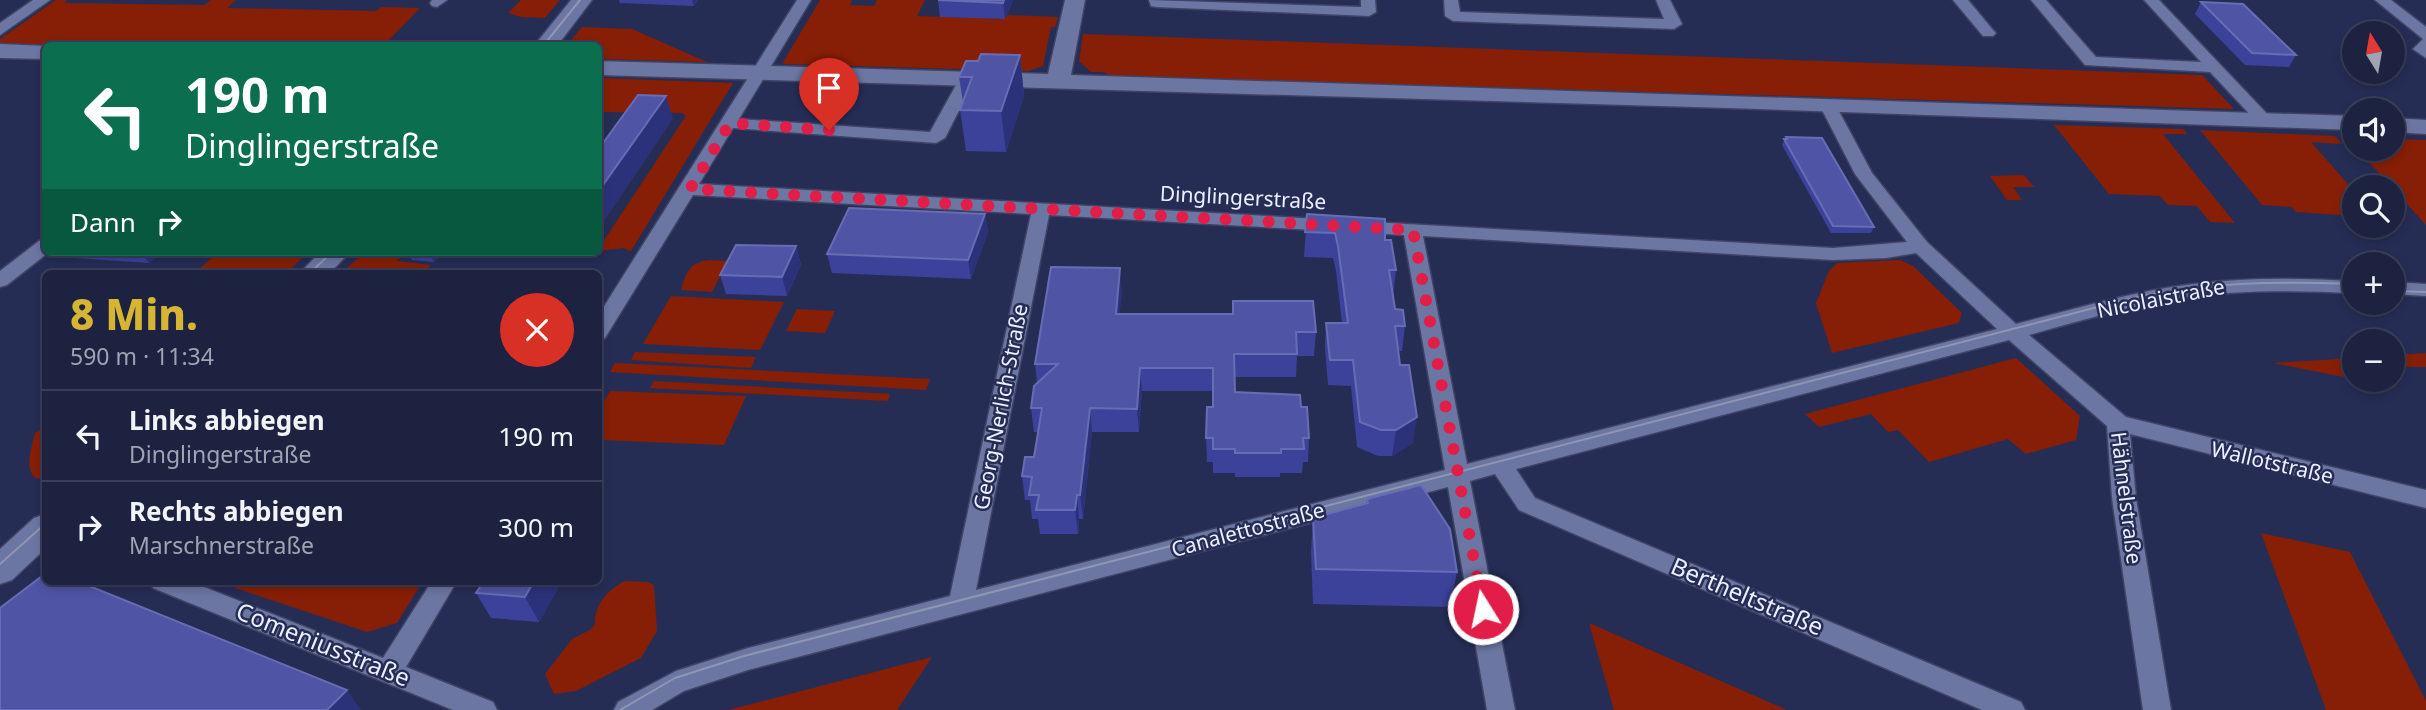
<!DOCTYPE html>
<html lang="de">
<meta charset="utf-8">
<style>
:root{--surface:#1c2240;--page:#252a47;--text:#f1f3f6;--muted:#a0a4b1;--line:#3a3f59;--accent:#d6b534}
body{margin:0;font-family:"Noto Sans",sans-serif;background:var(--page);color:var(--text);height:100vh;display:flex;flex-direction:column;font-size:26px;white-space:nowrap}
*{box-sizing:border-box;margin:0}
p{font-size:23px;color:var(--muted)}
.icon{flex:none;width:38px;height:38px;fill:none;stroke:currentColor;stroke-width:2;stroke-linecap:round;stroke-linejoin:round}
.map{position:relative;flex:1;overflow:hidden}
.sheet{position:absolute;left:42px;top:270px;width:560px;height:315px;display:flex;flex-direction:column;background:var(--surface);border-radius:10px;box-shadow:0 4px 10px #0003,0 0 0 2px var(--line)}
.sheet>*{flex:none}
.banner{position:absolute;left:42px;top:42px;width:560px;height:214px;border-radius:10px;box-shadow:0 4px 10px #0003,0 0 0 2px var(--line);background:#0b6e4f;color:#fff;overflow:hidden}
.needle{width:46px;rotate:349deg}
.tools{position:absolute;left:2342px;top:21px;display:grid;gap:14px}
.tools a{display:grid;place-items:center;width:63px;height:63px;border-radius:50%;background:var(--surface);box-shadow:0 4px 10px #0003,0 0 0 2px var(--line);font-size:35px}
.pin{position:absolute;display:grid;place-items:center;width:60px;height:60px;color:#fff;margin:-72px -30px;border-radius:50% 50% 50% 0;rotate:-45deg;box-shadow:0 0 7px #0007}
.pin .icon{rotate:45deg}
.me{position:absolute;width:77px;margin:-38px;rotate:350deg;stroke-linejoin:round;filter:drop-shadow(0 0 5px #0008)}
.turn{display:flex;align-items:center;gap:24px;height:147px;padding:0 28px;font-size:32px}
.turn .icon{width:91px;height:91px;stroke-width:2.5}
.turn b{display:block;font-size:49px;line-height:60px}
.then{display:flex;align-items:center;height:66px;padding:0 28px;background:#0003;gap:14px;font-size:26px}
.round{display:grid;place-items:center;flex:none;width:74px;height:74px;border-radius:37px;background:var(--page)}
.headline{display:flex;align-items:center;justify-content:space-between;height:119px;padding:0 28px}
h1{font-size:42px;font-weight:800;line-height:52px;color:var(--accent)}
ul{padding:0;list-style:none}
li{display:flex;align-items:center;gap:21px;height:91px;padding:0 28px;border-top:2px solid var(--line)}
li div{flex:1}
li b{display:block;font-size:26px}
li em{font-style:normal}
.map>svg:first-child{display:block}
</style>
<div class="map">
<svg width="2426" height="710" viewBox="0 0 2426 710">
<rect width="100%" height="100%" fill="#262d55"/>
<path fill="#861f05" d="M56 0H67L64 3 205 5 211 0H236L227 8 376 11 381 7 420 8 384 45H56L0 43V39Z
M521 0H560L545 18 522 17 508 13Z
M820 0H852L850 5 874 6 877 0H925L917 16 1005 19 1007 15 1058 17 1055 27H1051L1043 66 1028 71 782 64Z
M582 27 632 29 707 62 599 59 598 46 567 45Z
M1083 34 2202 75 2234 109 1110 76 1104 72H1091L1079 61Z
M599 78 733 83 631 251 623 248 599 251V248L686 116 682 113 599 112Z
M2054 125 2183 129 2187 134H2163L2235 223 2210 222 2197 206 2168 205 2160 196 2109 194Z
M2200 130 2335 136 2342 144 2311 142 2354 191V216L2296 212 2292 207 2262 205Z
M2392 139 2426 140V225L2357 149H2392Z
M2024 175 2034 187H2013L2022 200H2007L1990 176Z
M218 252H309L286 273H195Z
M364 252H405L397 261 431 265 423 273H342Z
M708 260 728 261 712 292 681 290C686 273 689 263 708 260Z
M1900 260 1913 266 1962 313 1959 323 1832 353 1816 303 1829 271 1837 263Z
M671 296 784 302 760 350 643 344Z
M797 309 835 311 825 333 786 331Z
M635 352 756 357 751 368 631 360Z
M2426 353V367H2394L2396 388 2356 380H2392V355Z
M2016 358 2080 416 2076 440 2026 454 2008 439 1929 462 1898 430 1888 432 1871 414 1819 427 1805 414Z
M2354 358V379L2273 363Z
M615 363 930 379 926 390 610 372Z
M654 381 890 394 888 401 650 388Z
M610 391 746 396 724 445 599 440V410Z
M45 427V479L35 478C24 466 32 447 35 433Z
M2261 533 2350 552 2426 701V710H2326Z
M214 581H423L397 623 367 632Z
M625 581 647 582 654 585 657 631 641 658 576 691 554 694 545 674 572 639 590 630 595 624C594 604 609 589 625 581Z
M1589 623 1787 710H1614Z
M932 657 897 710H728Z"/>
<g fill="none" stroke-linecap="round" stroke-linejoin="round">
<defs>
<path id="street" d="M33 0H50L0 35V23Z
M432 0H447L437 7 432 6 430 3Z
M797 0H811L739 119 930 132 961 76H973L975 79 945 138 936 143 733 128 699 184 1833 248 1907 242 1855 174 1819 104 1821 100H1833L1872 173 1927 242 2016 324C2075 309 2133 291 2194 284 2247 277 2300 278 2354 281V293C2300 291 2246 289 2192 297 2136 304 2083 320 2029 335L2126 417 2426 490V508L2130 434 2136 498 2171 710H2143L2112 498 2107 426 2009 340 1516 469 1535 498 2021 702 2025 710H1982L1519 510 1495 474 1470 481 1515 710H1487L1448 487 748 670 684 691 652 710H614L618 702 676 671 748 648 950 596 1031 214 693 195 605 338 598 340V316ZM1049 215 1404 235 1445 470 976 590ZM1423 236 1833 260 1886 258 1916 253 1997 329 1467 464Z
M1149 0 1361 7V0H1375L1376 12 1369 16 1156 7 1151 6Z
M1444 0H1458L1460 12 1664 19 1656 0H1670L1682 24 1674 29 1453 21 1445 16Z
M1953 0H1968L1993 30 1996 33 1993 36H1983Z
M2031 0H2046L2096 57 2201 62 2144 0H2159L2272 119 2264 124 2258 123 2210 72 2085 65Z
M2375 0H2391L2426 27V58L2413 49 2423 39Z
M46 239V252H49L7 285 0 287V271L39 241Z
M2392 282 2426 284V296L2392 294Z
M150 581H189L383 658 432 581H457L406 667 493 702 497 710H453L153 588Z"/>
<path id="secondary" d="M571 0H592L557 46H534Z
M1065 0H1085L1071 75 2354 116V130L1729 108 598 75V61L1048 74Z
M0 44 47 46 46 59 0 58Z
M2392 118 2426 120V134L2392 132Z
M320 252H350L330 273H300Z
M46 514V548L12 580 0 584V549L34 518Z"/>
</defs>
<use href="#street" stroke="#404464" stroke-width="3"/>
<use href="#secondary" stroke="#404464" stroke-width="3"/>
<use href="#street" fill="#6b76a3" fill-rule="evenodd"/>
<use href="#secondary" fill="#6b76a3" fill-rule="evenodd"/>
<path stroke="#9096b0" stroke-width="2" d="M543 46 580 0
M310 273 332 252
M2392 291 2426 292
M0 564 46 523
M620 710 675 678 744 656 2133 298C2206 282 2279 281 2354 284"/>
</g>
<path fill="#3c429a" d="M619 0H698L694 6 620 3Z
M938 0H1013L1005 19 940 17Z
M2201 2 2296 55 2289 67 2245 65 2195 14Z
M1020 55 1024 96 1006 152 966 151 960 110 963 102 959 77 978 61Z
M1786 137 1874 227 1871 233H1831L1782 145Z
M985 214 988 232 971 279 832 273 827 254Z
M1307 214 1385 240 1396 270 1393 295 1395 309 1405 326 1402 351H1398L1413 443 1392 456H1378L1357 447 1351 386 1328 385 1325 348 1326 323H1342L1336 271 1333 258 1304 257Z
M796 246 801 265 787 296 726 294 720 275Z
M70 252H161L149 263 75 258Z
M408 252H444L434 262 412 260Z
M549 252H583L581 256 550 255Z
M1122 291 1119 314 1316 332 1314 356H1297L1296 377H1235V392L1301 407 1309 438 1308 462H1303L1302 473H1280V477H1235V473H1213V462H1207L1206 438 1213 407V391H1142L1139 432H1092L1083 519H1079L1078 534H1040L1038 519H1032L1030 500H1025L1022 476 1034 457 1038 432H1034L1031 408 1037 383 1035 364Z
M1367 499 1457 572 1450 607 1313 604 1311 552 1313 518 1366 503Z
M558 588 539 622 491 618 476 593Z"/>
<path fill="#2b327a" d="M692 0H698L694 6Z
M1004 0H1013L1005 19 1003 3Z
M1020 55 1024 96 1006 152 1001 111Z
M666 96 673 119 598 230V192Z
M985 214 988 232 971 279 968 260Z
M796 246 801 265 787 296 782 277Z
M141 252H161L149 263Z
M429 252H444L434 262Z
M1120 268 1122 291 1117 337 1116 314Z
M1140 368 1142 391 1139 432 1137 409Z
M1090 408 1092 432 1083 519 1080 495Z
M1417 417 1413 443 1392 456 1396 430Z
M1077 495 1079 519 1078 534 1075 510Z
M534 581H554L558 588 539 622 525 597Z
M347 690 361 710H327Z"/>
<path fill="#4f55a4" stroke="#676db2" stroke-width="2" d="M938 0H1004L1003 3Z
M2201 2 2243 4 2296 55 2252 53Z
M981 54 1020 55 1001 111 960 110 972 77H959L966 61H978Z
M638 95 666 96 598 192V150Z
M1786 137 1822 138 1874 227 1833 226 1784 139H1787Z
M849 208 985 214 968 260 827 254Z
M1307 214 1385 219V240H1391L1396 270H1389L1395 309 1403 310 1405 326H1395L1400 365H1409L1417 417 1396 430H1381L1360 422 1353 360H1330L1326 323H1348L1338 246 1335 233 1305 232Z
M736 245 796 246 782 277 720 275Z
M1051 267 1120 268 1116 314H1233V301H1313L1316 332H1296L1297 354H1234L1235 392 1300 395 1301 407H1307L1309 438H1303L1304 449H1281V453H1235V449H1213V438H1206L1207 407H1213V368H1140L1137 409 1090 408 1080 495H1077L1075 510H1036L1039 495H1029L1032 477 1022 476 1025 457H1034L1042 408H1031L1034 386 1058 364H1035Z
M1421 485 1450 529 1457 572 1316 569 1313 518 1368 503 1367 499Z
M46 573V581H77L347 690 327 710H0V608Z
M484 581H534L525 597 476 593Z"/>
<g fill="none" stroke-linecap="round" stroke-linejoin="round">
<path stroke="#e11d48" stroke-width="12" stroke-dasharray="0 21.6" d="M829 130 730 123 690 189 1413 230 1483 609"/>
</g>
<g text-anchor="middle" stroke-width="5" stroke-linejoin="round" paint-order="stroke">
<g font-size="21" fill="#ebeffe" stroke="#262d55">
<text transform="translate(1243 198) rotate(3)" y="7">Dinglingerstraße</text>
<text transform="translate(2161 299) rotate(-11)" y="7">Nicolaistraße</text>
<text transform="translate(1001 407) rotate(-79)" y="7">Georg-Nerlich-Straße</text>
<text transform="translate(2272 463) rotate(13)" y="7">Wallotstraße</text>
<text transform="translate(2126 498) rotate(83)" y="7">Hähnelstraße</text>
<text transform="translate(1248 530) rotate(-15)" y="7">Canalettostraße</text>
</g>
<g font-size="24" fill="#ebeffe" stroke="#262d55">
<text transform="translate(1747 597) rotate(23)" y="8">Bertheltstraße</text>
<text transform="translate(323 645) rotate(22)" y="8">Comeniusstraße</text>
</g>
</g>
</svg>
<div class="tools">
<a><svg class="needle" viewBox="-14 -14 28 28"><path d="M0-13l5 13h-10z" fill="#e53935"/><path d="M0 13l5-13h-10z" fill="#a0a4b1"/></svg></a>
<a><svg class="icon" aria-label="sound" viewBox="0 0 24 24"><path d="M4 9h4l5-4v14l-5-4H4zM17 9q2 3 0 6"/></svg></a>
<a><svg class="icon" aria-label="search" viewBox="0 0 24 24"><circle cx="10" cy="10" r="6"/><path d="M15 15l6 6"/></svg></a>
<a>+</a>
<a>−</a>
</div>
<div class="pin" style="left:829px;top:130px;background:#d93025"><svg class="icon" aria-label="arrive" viewBox="0 0 24 24"><path d="M6 21V4h12l-3 4 3 4H6"/></svg></div>
<svg class="me" style="left:1483px;top:609px" viewBox="-20 -20 40 40"><circle r="17" fill="#e11d48" stroke="#fff" stroke-width="3"/><path d="M0-11L8 9 0 5-8 9z" fill="#fff"/></svg>
<div class="banner">
<div class="turn"><svg class="icon" aria-label="left" viewBox="0 0 24 24"><path d="M17 20v-9H6M10 6l-5 5 5 5"/></svg><div><b>190 m</b>Dinglingerstraße</div></div>
<div class="then">Dann<svg class="icon" aria-label="right" viewBox="0 0 24 24"><path d="M7 20v-9h11M14 6l5 5-5 5"/></svg></div>
</div>
<section class="sheet">
<div class="headline"><div><h1>8 Min.</h1><p>590 m · 11:34</p></div><a class="round" style="background:#d93025;color:#fff"><svg class="icon" aria-label="close" viewBox="0 0 24 24"><path d="M6 6l12 12M18 6L6 18"/></svg></a></div>
<ul>
<li><svg class="icon" aria-label="left" viewBox="0 0 24 24"><path d="M17 20v-9H6M10 6l-5 5 5 5"/></svg><div><b>Links abbiegen</b><p>Dinglingerstraße</p></div><em>190 m</em></li>
<li><svg class="icon" aria-label="right" viewBox="0 0 24 24"><path d="M7 20v-9h11M14 6l5 5-5 5"/></svg><div><b>Rechts abbiegen</b><p>Marschnerstraße</p></div><em>300 m</em></li>
</ul>
</section>
</div>
